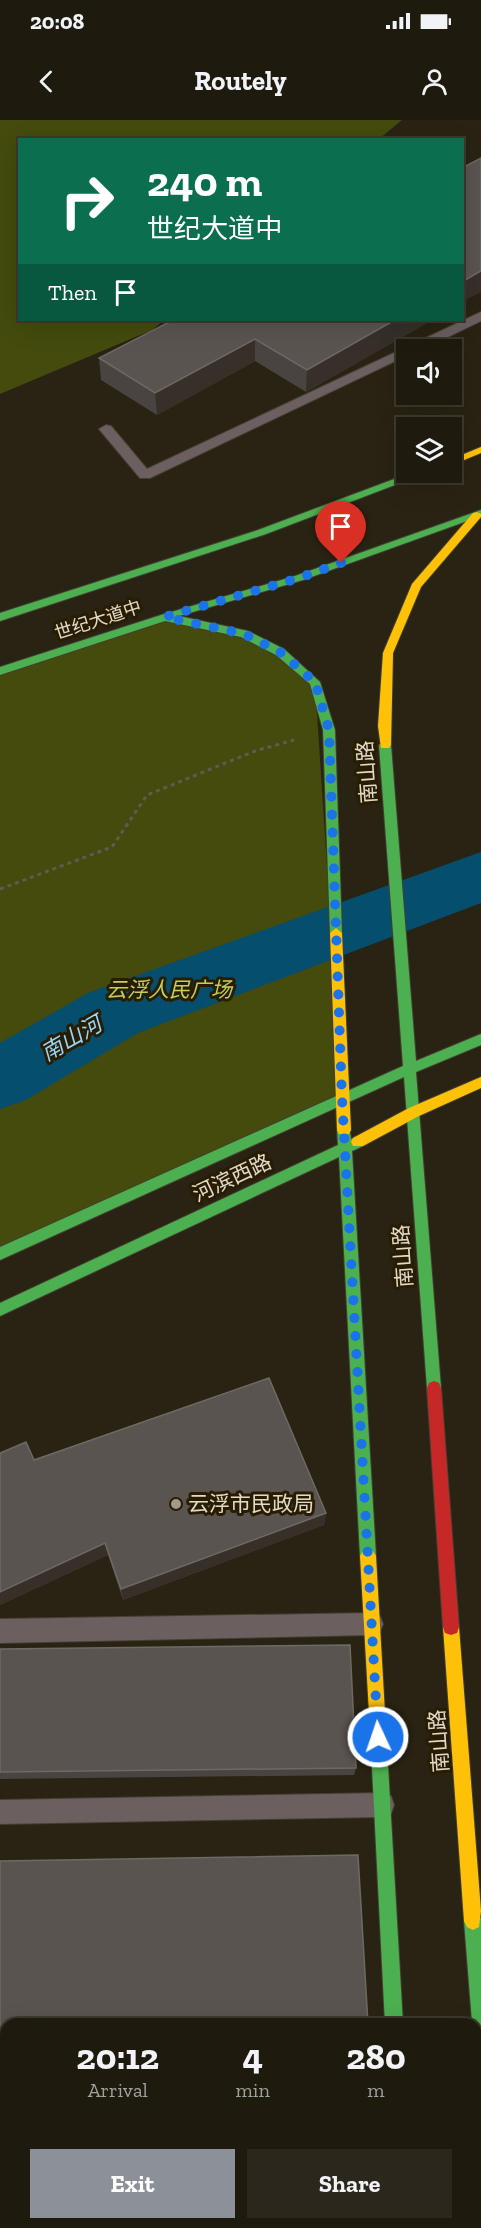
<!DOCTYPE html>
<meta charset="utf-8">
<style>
:root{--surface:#1f1a0e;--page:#2c271c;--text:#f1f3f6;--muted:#a1a19e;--line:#3c382e;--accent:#8c9099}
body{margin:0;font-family:"Zilla Slab","Noto Sans SC",serif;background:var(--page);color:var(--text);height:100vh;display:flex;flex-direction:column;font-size:22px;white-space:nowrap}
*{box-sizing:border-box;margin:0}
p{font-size:20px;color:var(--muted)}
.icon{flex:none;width:33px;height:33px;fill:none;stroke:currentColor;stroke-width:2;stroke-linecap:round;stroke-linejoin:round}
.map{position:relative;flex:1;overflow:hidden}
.panel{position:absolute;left:0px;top:1898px;width:482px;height:212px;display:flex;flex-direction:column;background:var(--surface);border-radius:18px 18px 0 0;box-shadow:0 6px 24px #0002,0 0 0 2px var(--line)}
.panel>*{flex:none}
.guide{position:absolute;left:18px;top:18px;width:446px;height:183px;border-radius:0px;box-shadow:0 6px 24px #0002,0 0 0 2px var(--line);background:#0b6e4f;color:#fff;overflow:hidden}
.controls{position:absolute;left:396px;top:219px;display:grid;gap:12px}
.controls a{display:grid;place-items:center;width:66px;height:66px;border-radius:0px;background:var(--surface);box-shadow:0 6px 24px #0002,0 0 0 2px var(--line);font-size:30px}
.pin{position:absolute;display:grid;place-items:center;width:51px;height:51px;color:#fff;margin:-62px -26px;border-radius:50% 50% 50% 0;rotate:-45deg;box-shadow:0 0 6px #0007}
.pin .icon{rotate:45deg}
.me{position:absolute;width:66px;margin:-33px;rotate:357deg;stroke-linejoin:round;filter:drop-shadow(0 0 4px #0008)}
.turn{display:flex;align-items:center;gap:21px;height:126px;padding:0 30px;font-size:27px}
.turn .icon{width:78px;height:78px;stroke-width:2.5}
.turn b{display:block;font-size:42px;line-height:51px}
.then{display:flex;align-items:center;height:57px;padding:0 30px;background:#0003;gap:12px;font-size:22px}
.eta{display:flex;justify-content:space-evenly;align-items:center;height:102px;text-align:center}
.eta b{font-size:36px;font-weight:800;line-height:42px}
.action{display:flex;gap:12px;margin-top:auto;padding:12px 30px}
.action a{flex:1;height:69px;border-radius:0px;background:var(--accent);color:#fff;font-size:24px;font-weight:800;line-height:69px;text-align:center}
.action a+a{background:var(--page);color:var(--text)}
.status{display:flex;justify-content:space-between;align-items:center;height:42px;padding:0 30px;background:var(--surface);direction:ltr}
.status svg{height:16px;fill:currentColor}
header{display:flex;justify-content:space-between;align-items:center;height:78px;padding:0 30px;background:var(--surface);font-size:27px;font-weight:800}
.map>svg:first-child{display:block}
</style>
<div class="status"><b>20:08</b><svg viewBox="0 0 49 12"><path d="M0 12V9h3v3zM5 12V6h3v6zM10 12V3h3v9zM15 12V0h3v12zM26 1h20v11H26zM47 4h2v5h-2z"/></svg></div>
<header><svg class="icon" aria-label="back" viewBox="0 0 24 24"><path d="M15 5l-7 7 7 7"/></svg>Routely<svg class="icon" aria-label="person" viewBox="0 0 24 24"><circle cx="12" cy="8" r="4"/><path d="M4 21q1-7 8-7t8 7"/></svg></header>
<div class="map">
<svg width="481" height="2108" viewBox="0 0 481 2108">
<rect width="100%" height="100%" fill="#292313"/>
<path fill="#444b0d" d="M0 0H402L379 19 20 20V200H164L152 210 0 274Z
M165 497 244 514 315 562 342 978 0 1134V551Z"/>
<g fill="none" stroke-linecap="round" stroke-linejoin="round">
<path fill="#064e6d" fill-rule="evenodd" d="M481 732V783L138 913 26 980 0 989V923L88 873Z"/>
<defs>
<path id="lane" d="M481 192V201L421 230H406V236L150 358H140L99 309 106 305 111 306 147 349Z
M372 1493 380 1496 383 1504 380 1512 372 1515 0 1523V1499Z
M382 1673 391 1676 394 1685 391 1694 382 1697 0 1704V1680Z"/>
<path id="fast" d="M413 352H429L266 414 0 501V493L258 410Z
M481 390V396L303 460 179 496 248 511 284 529 320 562 335 610 342 813 340 816 336 818 330 813 323 610 310 564 276 535 241 517 165 501 0 555V547L161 495 295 456Z
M385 621 391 625 416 941 481 914V925L416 952 441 1268 439 1273 434 1275 429 1273 427 1268 404 957 0 1140V1127L403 946 379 625Z
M344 1004 349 1006 351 1019 358 1016 363 1018 365 1022 363 1026 352 1031 376 1436 373 1441 368 1444 363 1441 360 1436 339 1037 0 1196V1183L338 1025 337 1010 339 1006Z
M379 1620 385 1622 387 1628 403 1904H385L371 1628 373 1622Z
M473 1792 479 1795 481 1799V1911L476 1909V1904L472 1902 464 1801 467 1795Z"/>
<path id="slow" d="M481 327V333L452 345V339Z
M477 392 481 394V397L421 467 393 533 391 625 389 628H381L378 606 383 533 412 464 473 393Z
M336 808 342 813 351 1010 349 1014H339L337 1010 330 813Z
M481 957V968L419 996 363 1026H353L351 1022 353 1018 409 988Z
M368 1428 373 1431 376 1436 387 1628 385 1634 379 1636 373 1634 371 1628 360 1436 363 1431Z
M451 1499 457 1501 459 1507 481 1791 479 1807 473 1810 467 1807 464 1801 443 1507 445 1501Z
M395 2103H415L416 2108H396Z"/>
<path id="jam" d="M434 1261 439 1263 441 1268 459 1507 457 1513 451 1515 445 1513 443 1507 427 1268 429 1263Z"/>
</defs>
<use href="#lane" stroke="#453f32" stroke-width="2"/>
<use href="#fast" stroke="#453f32" stroke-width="2"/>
<use href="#slow" stroke="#453f32" stroke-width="2"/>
<use href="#jam" stroke="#453f32" stroke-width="2"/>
<path stroke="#615954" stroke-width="3" stroke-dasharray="4 4" stroke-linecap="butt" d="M0 769 112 727 147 675 255 631 294 620"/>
<use href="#lane" fill="#6b5f60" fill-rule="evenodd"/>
<use href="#fast" fill="#4caf50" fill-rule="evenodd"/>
<use href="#slow" fill="#ffc107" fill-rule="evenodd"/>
<use href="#jam" fill="#c62828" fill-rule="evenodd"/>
</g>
<path fill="#494441" d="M173 200H432L306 272 255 241 157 295 101 260 99 238Z
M0 1333 326 1393 324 1405 123 1480 108 1435 0 1485Z
M0 1529 356 1648 354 1655 0 1659Z"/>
<path fill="#363029" d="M481 151V172L462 182V162Z
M395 200H432L306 272 307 250Z
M255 219V241L157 295 155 273Z
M326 1393 324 1405 123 1480 121 1469Z
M105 1423 108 1435 0 1485V1472Z"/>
<path fill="#5a5450" stroke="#6f6963" stroke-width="1.5" d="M481 38V151L462 162V48Z
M173 200H395L307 250 255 219 155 273 99 238Z
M269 1258 326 1393 121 1469 105 1423 0 1472V1333L26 1322 34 1340Z
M350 1525 356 1648 0 1652V1529Z
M358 1735 368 1904H6V2103H372L373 2108H0V1741Z"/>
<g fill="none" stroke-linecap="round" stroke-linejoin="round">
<path stroke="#1a73e8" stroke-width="10" stroke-dasharray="0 18" d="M341 443 299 458 165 497 244 514 280 532 315 562 329 610 342 978 378 1617"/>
</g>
<circle fill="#a19a89" stroke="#291d01" stroke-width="2" cx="176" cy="1384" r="6"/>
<g text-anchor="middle" stroke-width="6" stroke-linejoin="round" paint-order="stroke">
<g font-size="18" fill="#e2dac9" stroke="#291d01">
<text transform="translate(98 500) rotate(-18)" y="6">世纪大道中</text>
</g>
<g font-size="21" fill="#e2dac9" stroke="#291d01">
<text transform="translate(367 652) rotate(-94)" y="7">南山路</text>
<text transform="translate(232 1058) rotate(-25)" y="7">河滨西路</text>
<text transform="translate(403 1136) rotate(-94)" y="7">南山路</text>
<text transform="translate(439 1621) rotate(-94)" y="7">南山路</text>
</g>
<g font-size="21" font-style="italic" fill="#bfd05c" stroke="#291d01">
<text x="169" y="877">云浮人民广场</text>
</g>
<g font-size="21" fill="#e2dac9" stroke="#291d01" text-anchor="start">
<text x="188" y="1391">云浮市民政局</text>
</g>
<g font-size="22" font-style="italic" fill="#96d5fe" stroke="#291d01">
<text transform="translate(71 918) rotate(-30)" y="8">南山河</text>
</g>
</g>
</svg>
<div class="controls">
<a><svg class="icon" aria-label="sound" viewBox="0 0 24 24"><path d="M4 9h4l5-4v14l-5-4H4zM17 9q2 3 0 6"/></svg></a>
<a><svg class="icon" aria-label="layers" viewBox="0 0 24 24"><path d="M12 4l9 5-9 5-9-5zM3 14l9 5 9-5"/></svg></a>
</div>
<div class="pin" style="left:341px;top:443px;background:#d93025"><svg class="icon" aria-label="arrive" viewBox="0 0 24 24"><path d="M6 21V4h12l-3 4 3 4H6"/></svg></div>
<svg class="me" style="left:378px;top:1617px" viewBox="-20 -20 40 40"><circle r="17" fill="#1a73e8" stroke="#fff" stroke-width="3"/><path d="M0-11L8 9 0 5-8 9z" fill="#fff"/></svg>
<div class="guide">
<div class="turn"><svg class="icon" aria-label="right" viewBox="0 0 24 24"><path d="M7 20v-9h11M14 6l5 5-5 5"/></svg><div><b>240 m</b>世纪大道中</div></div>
<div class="then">Then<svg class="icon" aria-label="arrive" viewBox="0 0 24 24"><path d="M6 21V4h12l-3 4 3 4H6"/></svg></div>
</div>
<section class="panel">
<div class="eta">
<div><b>20:12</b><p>Arrival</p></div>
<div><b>4</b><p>min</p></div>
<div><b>280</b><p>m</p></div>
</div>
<div class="action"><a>Exit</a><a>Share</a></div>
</section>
</div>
